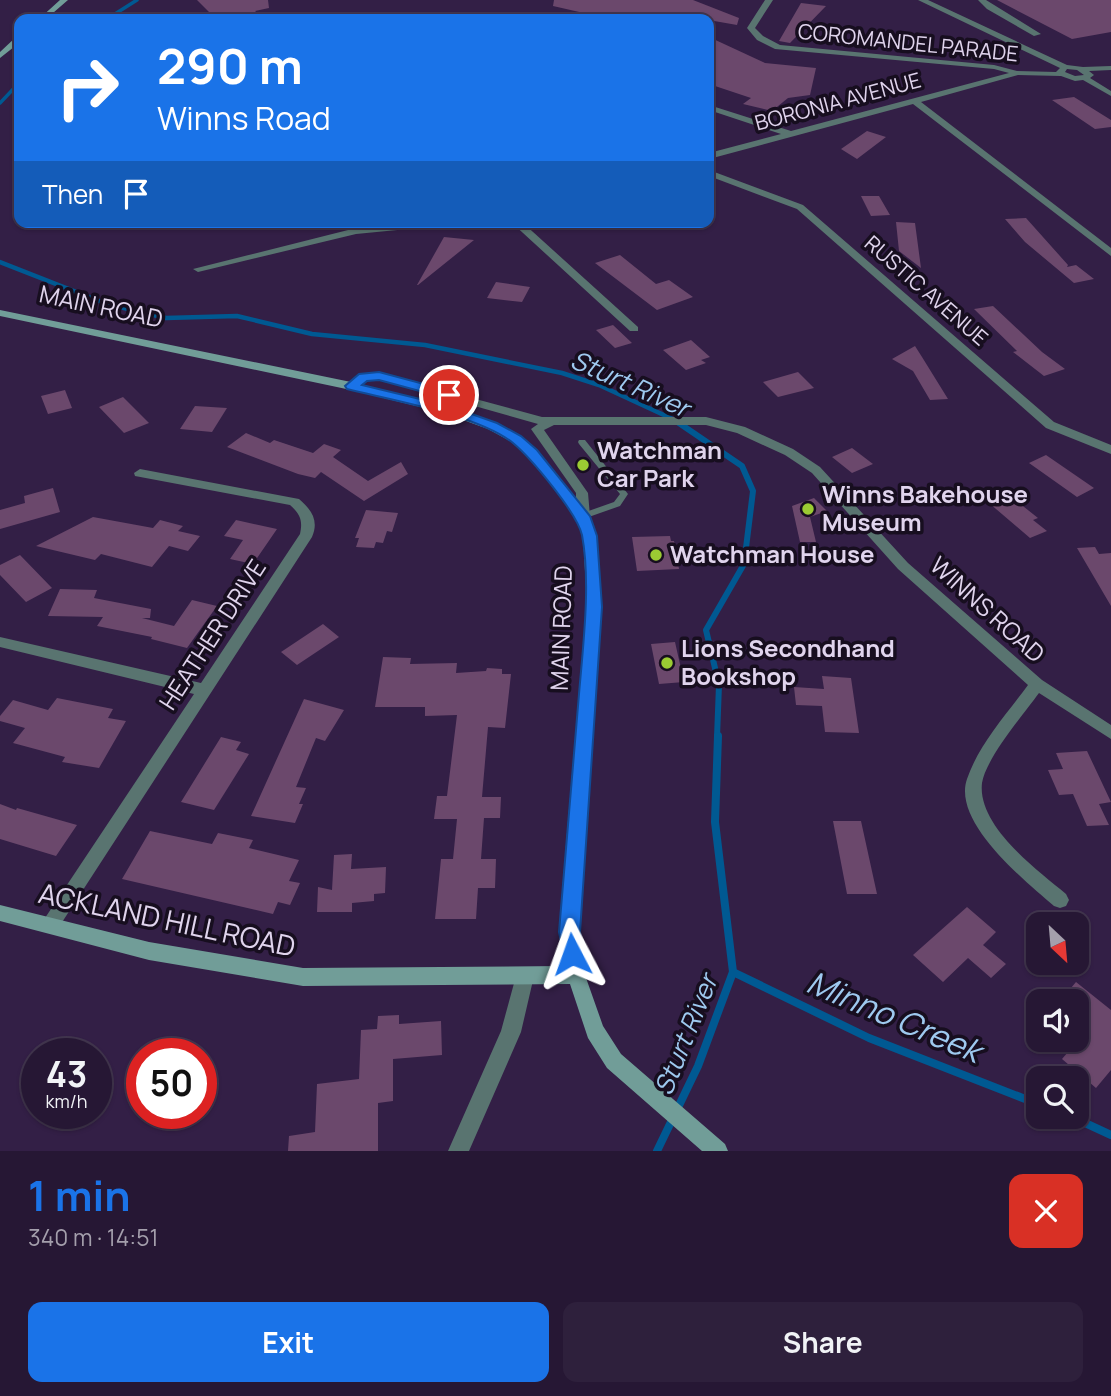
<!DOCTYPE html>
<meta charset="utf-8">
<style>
:root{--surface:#261734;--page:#2e203c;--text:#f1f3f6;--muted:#a49fac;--line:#42364f;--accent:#1a73e8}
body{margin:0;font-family:Manrope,sans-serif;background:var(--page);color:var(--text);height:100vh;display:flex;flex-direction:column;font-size:26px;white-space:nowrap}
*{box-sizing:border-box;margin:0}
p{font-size:23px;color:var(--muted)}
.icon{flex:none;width:38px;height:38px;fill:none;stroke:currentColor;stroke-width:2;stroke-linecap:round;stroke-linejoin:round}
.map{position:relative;height:1151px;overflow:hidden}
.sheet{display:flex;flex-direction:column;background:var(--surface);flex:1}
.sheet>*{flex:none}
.hud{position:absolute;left:14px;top:14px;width:700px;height:214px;border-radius:14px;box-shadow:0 2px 5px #0004,0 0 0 2px var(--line);background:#1a73e8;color:#fff;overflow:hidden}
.needle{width:46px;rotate:154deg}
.buttons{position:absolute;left:1026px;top:912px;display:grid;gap:14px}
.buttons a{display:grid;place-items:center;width:63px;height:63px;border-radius:14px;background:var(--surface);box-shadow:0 2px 5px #0004,0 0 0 2px var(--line);font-size:35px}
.speed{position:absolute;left:21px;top:1038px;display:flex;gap:14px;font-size:35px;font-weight:700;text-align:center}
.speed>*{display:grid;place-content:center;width:91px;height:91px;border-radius:50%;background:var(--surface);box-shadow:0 2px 5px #0004,0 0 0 2px var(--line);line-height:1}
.speed small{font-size:18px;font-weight:400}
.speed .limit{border:10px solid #d22;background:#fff;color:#111}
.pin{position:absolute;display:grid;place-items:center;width:60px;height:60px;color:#fff;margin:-30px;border:4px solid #fff;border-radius:50%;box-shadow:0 2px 7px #0007}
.me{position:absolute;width:77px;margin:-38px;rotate:356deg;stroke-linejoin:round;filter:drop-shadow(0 0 5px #0008)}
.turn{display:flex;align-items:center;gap:24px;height:147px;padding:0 28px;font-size:32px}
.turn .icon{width:91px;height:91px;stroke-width:2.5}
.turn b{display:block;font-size:49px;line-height:60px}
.then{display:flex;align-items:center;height:66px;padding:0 28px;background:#0003;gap:14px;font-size:26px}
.round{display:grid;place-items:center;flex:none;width:74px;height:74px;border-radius:14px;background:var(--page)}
.head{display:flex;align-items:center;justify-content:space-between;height:119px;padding:0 28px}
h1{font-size:42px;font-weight:700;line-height:52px;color:var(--accent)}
.primary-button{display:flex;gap:14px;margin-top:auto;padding:14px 28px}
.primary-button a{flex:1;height:80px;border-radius:14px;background:var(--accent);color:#fff;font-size:28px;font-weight:700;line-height:80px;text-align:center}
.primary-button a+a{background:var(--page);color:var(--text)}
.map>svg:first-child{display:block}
</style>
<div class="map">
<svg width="1111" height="1151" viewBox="0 0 1111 1151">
<rect width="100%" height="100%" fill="#331f46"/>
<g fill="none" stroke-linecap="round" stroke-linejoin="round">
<path stroke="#005992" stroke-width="3.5" d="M107 19 137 0
M0 103 19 83"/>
<path stroke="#005992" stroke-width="4.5" d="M0 262 107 304 166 318 237 316 312 334 425 345 562 373 599 385 679 422"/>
<path stroke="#005992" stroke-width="6" d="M676 421 742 466 753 491 744 564 706 630 719 685 717 737"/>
<path stroke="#005992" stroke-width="8" d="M733 972 869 1038 1038 1104
M1070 1116 1111 1135
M657 1151 698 1066 733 972 715 822 718 736"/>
</g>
<path fill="#6b486c" d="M197 0H268L269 8 255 11 264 19H238L233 15 215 18Z
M554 0H693L739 18 737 25 663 12 661 19H610L553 6Z
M997 0H1111V32L1072 39Z
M801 3 826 6 790 43 779 41Z
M709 37 765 63 816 68 810 95 788 98 772 111 743 104 751 98 709 84Z
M1074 97 1111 120V127L1095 129 1052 100Z
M867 131 886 137 857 159 841 149Z
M861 196H879L890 215 871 216Z
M1026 218 1068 265 1067 267 1076 265 1094 279 1074 283 1025 242 1005 219Z
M896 222 915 223 921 268 899 251Z
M444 237 474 240 418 285H417Z
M620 255 656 284 669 280 693 297 657 310 595 263Z
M496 282 530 287 522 302 487 298Z
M993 306 1042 352 1065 369 1044 376 1013 352 1017 351 974 309Z
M613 325 632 343 615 348 596 330Z
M691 340 710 357 701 360 706 363 686 370 663 350Z
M915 346 922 357 948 399 930 400 913 371 892 359Z
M798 372 814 388 778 397 763 382Z
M65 390 72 408 48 414 41 396Z
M123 397 149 423 124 433 99 407Z
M195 406 227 408 212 432 180 429Z
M246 433 270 443 274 440 313 453 324 444 341 450 333 457 368 481 401 462 408 474 364 501 321 472 315 478 298 474 227 447Z
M852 448 873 464 852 473 832 457Z
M1046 455 1094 488 1077 497 1029 463Z
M53 488 60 512 0 529V510L25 503 24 496Z
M1009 495 1038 518 1033 520 1047 531 1030 538 989 503Z
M814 498 827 511 810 517 816 542H800L792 506Z
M366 510 398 513 392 532 387 531 383 543 376 542 374 548 356 547 359 538H355Z
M93 517 153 528 160 520 183 526 178 531 200 536 188 551 169 546 152 567 101 554 95 560 36 546Z
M236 520 277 529 253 564 230 559 243 540 224 536Z
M670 536 671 541H674L679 569 637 571 632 537Z
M1095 547 1099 554 1111 553V606L1077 548Z
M20 555 52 588 26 602 0 575V565Z
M60 589 97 590 94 598 151 609 150 618H142L174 626 192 600 217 606 187 648 151 639 152 637 97 626 103 617 48 616Z
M323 624 339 637 297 665 281 652Z
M675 642 684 682 659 684 651 644Z
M383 657 411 658 410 664 457 663 456 673 486 671 487 668 502 669V674H511L505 728 488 727 482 797H501L500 818H484L481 859H496L495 888H478L476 919H435L441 859H453L457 819H434L437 796H447L457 715 425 716V707H375Z
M822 676 851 678 859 733 825 732 822 706 796 705 794 687 824 689Z
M57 698 113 709 108 718 126 721 99 768 62 762 65 757 13 743 25 728 0 721V716L13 700 48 710Z
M304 699 344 710 325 741 316 738 296 787 306 788 299 804H303L295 823 251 816Z
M221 737 241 742 236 750 249 754 214 810 181 802Z
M1087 751 1111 802 1099 804 1109 825 1087 826 1073 794 1059 795 1048 770 1063 769 1056 753Z
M0 804 16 810 17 808 77 825 56 856 0 839Z
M833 821H861L877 894H847Z
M150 831 212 844 218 833 253 840 249 848 299 860 289 881 300 883 290 905 278 902 273 914 122 879Z
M352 854 351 869 386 867 385 893 374 894V901L352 903V912H317L318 887 332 890 334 855Z
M967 907 996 932 983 945 1006 964 991 978 968 958 943 982 913 955Z
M1076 982 1111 1010V1070L1096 1088 1062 1059 1085 1032 1076 1025V1001H1060Z
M399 1015V1024L441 1021 442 1055 393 1059V1101L378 1103V1151H288L289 1136 315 1132 317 1084 359 1079 361 1030 377 1029 378 1016Z"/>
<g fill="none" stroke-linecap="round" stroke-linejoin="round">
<path fill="#597470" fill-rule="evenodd" d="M579 440H585L628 494 620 506 583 519 579 516 580 514 614 502 620 494 579 444 578 442Z"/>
<path fill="#597470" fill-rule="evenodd" d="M765 0H773L755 28 763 36 780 45 994 65 1017 71 1056 72 1060 68 918 0H928L1067 65 1083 67 1111 66V70L1089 71 1094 75 1090 78 1111 91V96L1083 80 1075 81 1061 76 1018 75 921 102 1111 248V256L913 104 709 159V153L781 134 709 110V105L791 131 1009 73 994 69 775 49 757 40 747 28ZM1067 69 1077 70 1084 75 1075 76 1065 72Z
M978 0H986L1041 34 1034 36 987 9Z
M709 170 803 205 1054 422 1111 445V454L1046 428 797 209 709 176Z
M416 222H454L449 225 356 234 198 272 193 269 356 228Z
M511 222H522L638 327V331H630Z
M379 373 542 417H706L745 427 793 449 820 467 908 563 1042 680 1111 725V739L1039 693C1023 715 986 758 982 783 977 826 1037 870 1066 894L1069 900 1066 906 1060 908 1054 906C1025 881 952 822 967 779 979 744 1006 715 1028 685L898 569 812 473 785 455 737 433 706 425H554L544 430 588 493 590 516 583 520 576 516V493L531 429 538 424 379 379 367 380 351 390 345 386 360 375Z
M140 469 299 499C312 510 319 521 312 537L57 930 51 932 45 930 42 924 45 918 194 694 0 647V637L201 683 300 534C303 520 300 514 290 505L135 476 134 473Z
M525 967 532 970 534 976 521 1032 469 1151H448L501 1031 516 976 518 970Z"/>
<path fill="#719d98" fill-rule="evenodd" d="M60 0H68L46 19H39Z
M16 37H19V43L0 58V52Z
M0 310 351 382 449 406 496 423 520 436 536 450 588 513 597 535 601 607 578 932 585 975 603 1026 621 1054 725 1144 728 1151H702L607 1068 588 1038 570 984 303 986 149 960 0 921V905L149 942 303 968 565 966 560 932 587 607 583 535 577 517 528 456 512 442 488 429 441 412 351 390 0 316Z"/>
</g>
<path fill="#1a73e8" stroke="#114b97" stroke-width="2" d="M379 372 454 392 456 395 449 399 379 380 367 381 362 385 449 406 497 423 521 436 537 450 590 516 597 536 602 607 580 932 583 954 580 961 572 964 565 961 559 932C565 853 572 774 579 694 583 646 591 583 582 535 577 513 531 458 513 443 478 415 391 400 347 389L345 386 359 374Z"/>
<g fill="#9bcb33" stroke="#170e1f" stroke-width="2.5">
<circle cx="583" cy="465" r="7"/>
<circle cx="808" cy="509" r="7"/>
<circle cx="656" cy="555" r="7"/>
<circle cx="667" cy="663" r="7"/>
</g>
<g text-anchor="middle" stroke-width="7" stroke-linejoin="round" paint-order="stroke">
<g font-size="21" fill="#e0d4ed" stroke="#170e1f">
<text transform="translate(908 43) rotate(6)" y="7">COROMANDEL PARADE</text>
<text transform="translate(838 102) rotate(-15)" y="7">BORONIA AVENUE</text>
<text transform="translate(926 291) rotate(41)" y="7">RUSTIC AVENUE</text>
</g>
<g font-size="24" fill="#e0d4ed" stroke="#170e1f">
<text transform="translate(101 307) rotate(12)" y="8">MAIN ROAD</text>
<text transform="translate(987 610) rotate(42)" y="8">WINNS ROAD</text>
<text transform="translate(562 628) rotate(-88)" y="8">MAIN ROAD</text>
<text transform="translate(213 635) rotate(-57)" y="8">HEATHER DRIVE</text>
</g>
<g font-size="24" font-weight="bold" fill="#e0d4ed" stroke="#170e1f" text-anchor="start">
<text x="597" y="459">Watchman<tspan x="597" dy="28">Car Park</tspan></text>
<text x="822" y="503">Winns Bakehouse<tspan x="822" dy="28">Museum</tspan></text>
<text x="670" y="563">Watchman House</text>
<text x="681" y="657">Lions Secondhand<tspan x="681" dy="28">Bookshop</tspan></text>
</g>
<g font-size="26" font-style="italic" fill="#9ec9ef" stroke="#170e1f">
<text transform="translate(630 384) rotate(24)" y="9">Sturt River</text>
<text transform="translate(686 1035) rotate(-68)" y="9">Sturt River</text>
</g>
<g font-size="28" fill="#e0d4ed" stroke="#170e1f">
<text transform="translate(167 920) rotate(12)" y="10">ACKLAND HILL ROAD</text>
</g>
<g font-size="32" font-style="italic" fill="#9ec9ef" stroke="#170e1f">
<text transform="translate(894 1017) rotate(23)" y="11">Minno Creek</text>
</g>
</g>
</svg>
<div class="buttons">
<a><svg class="needle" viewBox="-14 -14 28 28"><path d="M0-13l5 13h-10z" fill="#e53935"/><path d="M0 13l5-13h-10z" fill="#a49fac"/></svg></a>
<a><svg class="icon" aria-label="sound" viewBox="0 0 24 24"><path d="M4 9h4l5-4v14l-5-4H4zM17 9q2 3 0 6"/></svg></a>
<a><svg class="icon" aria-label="search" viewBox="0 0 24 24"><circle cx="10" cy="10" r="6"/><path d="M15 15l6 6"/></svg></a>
</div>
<div class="speed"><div>43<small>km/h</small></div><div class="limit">50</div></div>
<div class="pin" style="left:449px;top:395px;background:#d93025"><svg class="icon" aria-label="arrive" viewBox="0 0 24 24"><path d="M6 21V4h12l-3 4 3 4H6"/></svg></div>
<svg class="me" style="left:572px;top:954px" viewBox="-20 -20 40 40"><path d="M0-17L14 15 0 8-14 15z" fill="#1a73e8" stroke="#fff" stroke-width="4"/></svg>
<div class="hud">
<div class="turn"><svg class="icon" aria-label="right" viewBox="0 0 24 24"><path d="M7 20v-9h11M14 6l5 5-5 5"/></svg><div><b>290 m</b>Winns Road</div></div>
<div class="then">Then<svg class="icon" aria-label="arrive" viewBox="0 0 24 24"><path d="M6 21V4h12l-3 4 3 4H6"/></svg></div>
</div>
</div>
<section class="sheet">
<div class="head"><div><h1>1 min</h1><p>340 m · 14:51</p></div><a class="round" style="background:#d93025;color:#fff"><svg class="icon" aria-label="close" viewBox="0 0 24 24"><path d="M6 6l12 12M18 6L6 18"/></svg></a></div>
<div class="primary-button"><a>Exit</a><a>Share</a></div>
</section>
